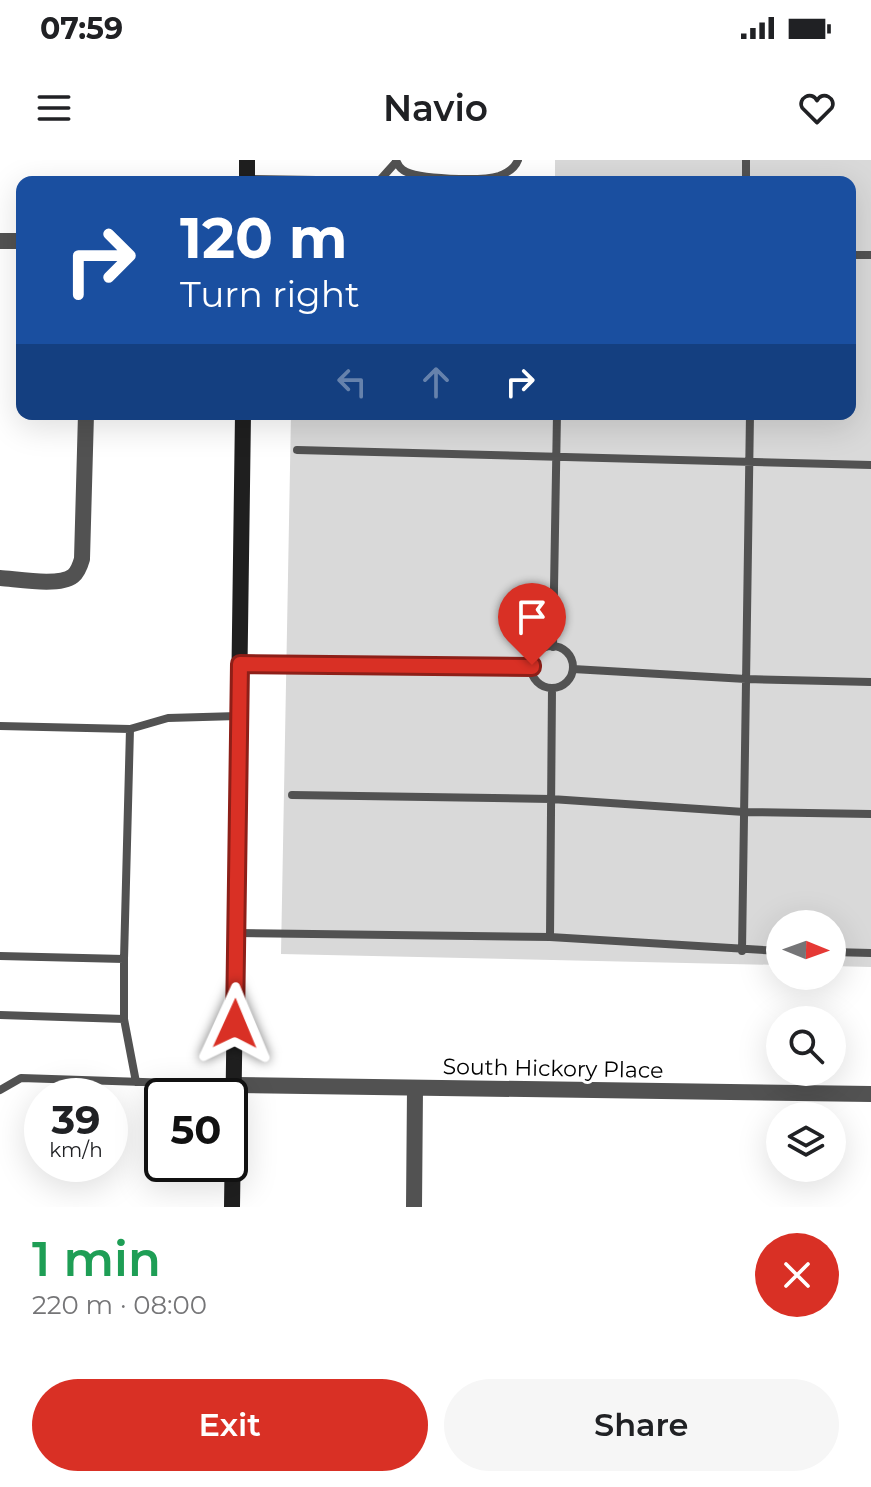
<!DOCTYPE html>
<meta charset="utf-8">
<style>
:root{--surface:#fff;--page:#f6f6f6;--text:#202124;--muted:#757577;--accent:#d93025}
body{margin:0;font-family:Montserrat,sans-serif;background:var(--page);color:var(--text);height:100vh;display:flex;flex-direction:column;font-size:30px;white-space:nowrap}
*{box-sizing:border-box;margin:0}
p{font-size:26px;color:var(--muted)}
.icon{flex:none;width:44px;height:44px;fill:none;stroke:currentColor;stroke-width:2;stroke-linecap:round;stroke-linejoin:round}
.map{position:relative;height:1047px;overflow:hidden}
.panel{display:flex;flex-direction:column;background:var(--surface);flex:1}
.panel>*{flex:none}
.top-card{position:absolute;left:16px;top:16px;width:840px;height:244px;border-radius:16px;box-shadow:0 8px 32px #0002;background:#1a4fa0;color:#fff;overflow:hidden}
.needle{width:52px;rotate:91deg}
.fabs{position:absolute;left:766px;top:750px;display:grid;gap:16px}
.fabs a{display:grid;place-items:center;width:80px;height:80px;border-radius:50%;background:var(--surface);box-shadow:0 8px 32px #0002;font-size:40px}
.speed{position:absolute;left:24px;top:918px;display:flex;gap:16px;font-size:40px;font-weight:700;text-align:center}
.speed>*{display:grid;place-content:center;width:104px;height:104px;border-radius:50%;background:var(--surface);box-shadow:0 8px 32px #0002;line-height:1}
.speed small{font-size:20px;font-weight:400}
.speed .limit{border:4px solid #111;border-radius:12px;background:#fff;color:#111}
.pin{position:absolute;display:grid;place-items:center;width:68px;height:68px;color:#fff;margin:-82px -34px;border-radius:50% 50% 50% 0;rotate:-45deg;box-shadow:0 0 8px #0007}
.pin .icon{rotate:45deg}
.me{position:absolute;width:88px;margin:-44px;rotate:1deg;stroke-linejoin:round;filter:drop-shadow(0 0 6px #0008)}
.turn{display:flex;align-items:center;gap:28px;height:168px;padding:0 32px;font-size:36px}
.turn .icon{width:104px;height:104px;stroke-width:2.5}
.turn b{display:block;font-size:56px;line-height:68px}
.lanes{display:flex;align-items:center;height:76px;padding:0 32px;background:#0003;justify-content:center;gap:40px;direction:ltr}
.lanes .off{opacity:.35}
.round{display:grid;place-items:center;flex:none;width:84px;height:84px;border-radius:42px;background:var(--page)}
.overview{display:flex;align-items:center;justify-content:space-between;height:136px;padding:0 32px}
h1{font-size:48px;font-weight:600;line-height:60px;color:#1e9e55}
.button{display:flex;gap:16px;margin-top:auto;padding:16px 32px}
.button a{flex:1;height:92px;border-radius:48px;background:var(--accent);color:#fff;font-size:32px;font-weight:600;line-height:92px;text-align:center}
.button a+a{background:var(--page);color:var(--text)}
.status{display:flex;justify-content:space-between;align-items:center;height:56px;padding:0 40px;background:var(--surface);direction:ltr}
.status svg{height:22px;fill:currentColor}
header{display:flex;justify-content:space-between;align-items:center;height:104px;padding:0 32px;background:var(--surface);font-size:36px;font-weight:600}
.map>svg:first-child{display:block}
</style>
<div class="status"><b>07:59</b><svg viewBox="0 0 49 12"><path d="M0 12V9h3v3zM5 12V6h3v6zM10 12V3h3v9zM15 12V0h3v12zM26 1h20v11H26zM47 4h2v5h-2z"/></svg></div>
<header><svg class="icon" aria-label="menu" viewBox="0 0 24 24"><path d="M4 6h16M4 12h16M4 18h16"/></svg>Navio<svg class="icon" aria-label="heart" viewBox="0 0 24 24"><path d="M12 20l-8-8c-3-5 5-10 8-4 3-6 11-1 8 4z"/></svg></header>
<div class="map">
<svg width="871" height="1047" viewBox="0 0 871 1047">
<rect width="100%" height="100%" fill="#fff"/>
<path fill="#d9d9d9" d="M555 0H871V807L832 806V764H780V805L281 794 291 254H850V22H555Z"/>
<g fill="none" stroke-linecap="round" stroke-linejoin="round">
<path stroke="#525252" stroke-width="8" d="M396 0C397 3 400 8 403 10 416 20 483 21 499 16 507 13 515 8 518 0
M247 19 379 21 396 2
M746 22V0
M850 95H871
M297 290 871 305
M531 507a21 21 0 1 1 42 0a21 21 0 1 1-42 0Z
M553 487 557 254
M240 504 532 507
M573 509 746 519 871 522
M0 566 130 569 168 558 238 556
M292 635 551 639 744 652 871 654
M236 773 550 777 780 791
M550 777 552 528
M742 791 750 254
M832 792 871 793
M0 796 124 799V859
M124 799 130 569
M0 855 124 859 136 922
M0 930 21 918 234 925"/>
<path stroke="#525252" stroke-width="16" d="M0 81H22
M0 418C17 419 59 427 73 416 78 412 80 406 82 399L86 254
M234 925 871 934
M414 1047 415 929"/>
<path stroke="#1f1f1f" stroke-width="16" d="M247 22V0
M232 1047 243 254"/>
</g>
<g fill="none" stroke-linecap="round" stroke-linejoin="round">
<defs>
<path id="route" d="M235 864 240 504 532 507V505"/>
</defs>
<use href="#route" stroke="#8d1f18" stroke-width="20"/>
<use href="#route" stroke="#d93025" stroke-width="14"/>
</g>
<g text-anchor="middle" stroke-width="6" stroke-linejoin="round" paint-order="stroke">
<g font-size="22" fill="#000" stroke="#fff">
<text transform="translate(553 908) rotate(1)" y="8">South Hickory Place</text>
</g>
</g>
</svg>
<div class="fabs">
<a><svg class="needle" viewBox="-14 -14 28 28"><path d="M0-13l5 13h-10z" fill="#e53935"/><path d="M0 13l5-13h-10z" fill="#757577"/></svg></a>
<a><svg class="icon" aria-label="search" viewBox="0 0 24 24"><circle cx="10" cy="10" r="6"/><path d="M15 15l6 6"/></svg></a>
<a><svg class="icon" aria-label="layers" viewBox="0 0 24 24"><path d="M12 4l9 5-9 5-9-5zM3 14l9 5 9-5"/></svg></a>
</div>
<div class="speed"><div>39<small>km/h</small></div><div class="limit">50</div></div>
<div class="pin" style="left:532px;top:505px;background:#d93025"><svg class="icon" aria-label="arrive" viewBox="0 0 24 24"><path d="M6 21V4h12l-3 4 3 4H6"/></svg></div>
<svg class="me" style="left:235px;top:864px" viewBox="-20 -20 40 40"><path d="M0-17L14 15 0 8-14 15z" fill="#d93025" stroke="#fff" stroke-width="4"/></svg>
<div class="top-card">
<div class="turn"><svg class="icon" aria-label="right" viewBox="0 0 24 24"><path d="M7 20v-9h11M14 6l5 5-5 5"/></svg><div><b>120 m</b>Turn right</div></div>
<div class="lanes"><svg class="icon off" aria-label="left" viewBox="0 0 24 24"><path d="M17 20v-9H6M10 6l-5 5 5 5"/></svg><svg class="icon off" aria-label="ahead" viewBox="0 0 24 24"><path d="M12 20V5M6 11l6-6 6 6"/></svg><svg class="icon" aria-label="right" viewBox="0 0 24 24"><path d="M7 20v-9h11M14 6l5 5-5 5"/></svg></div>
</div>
</div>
<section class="panel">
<div class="overview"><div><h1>1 min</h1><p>220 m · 08:00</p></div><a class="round" style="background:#d93025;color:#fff"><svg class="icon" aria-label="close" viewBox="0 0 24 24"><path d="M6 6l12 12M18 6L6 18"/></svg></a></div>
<div class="button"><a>Exit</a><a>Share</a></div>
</section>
